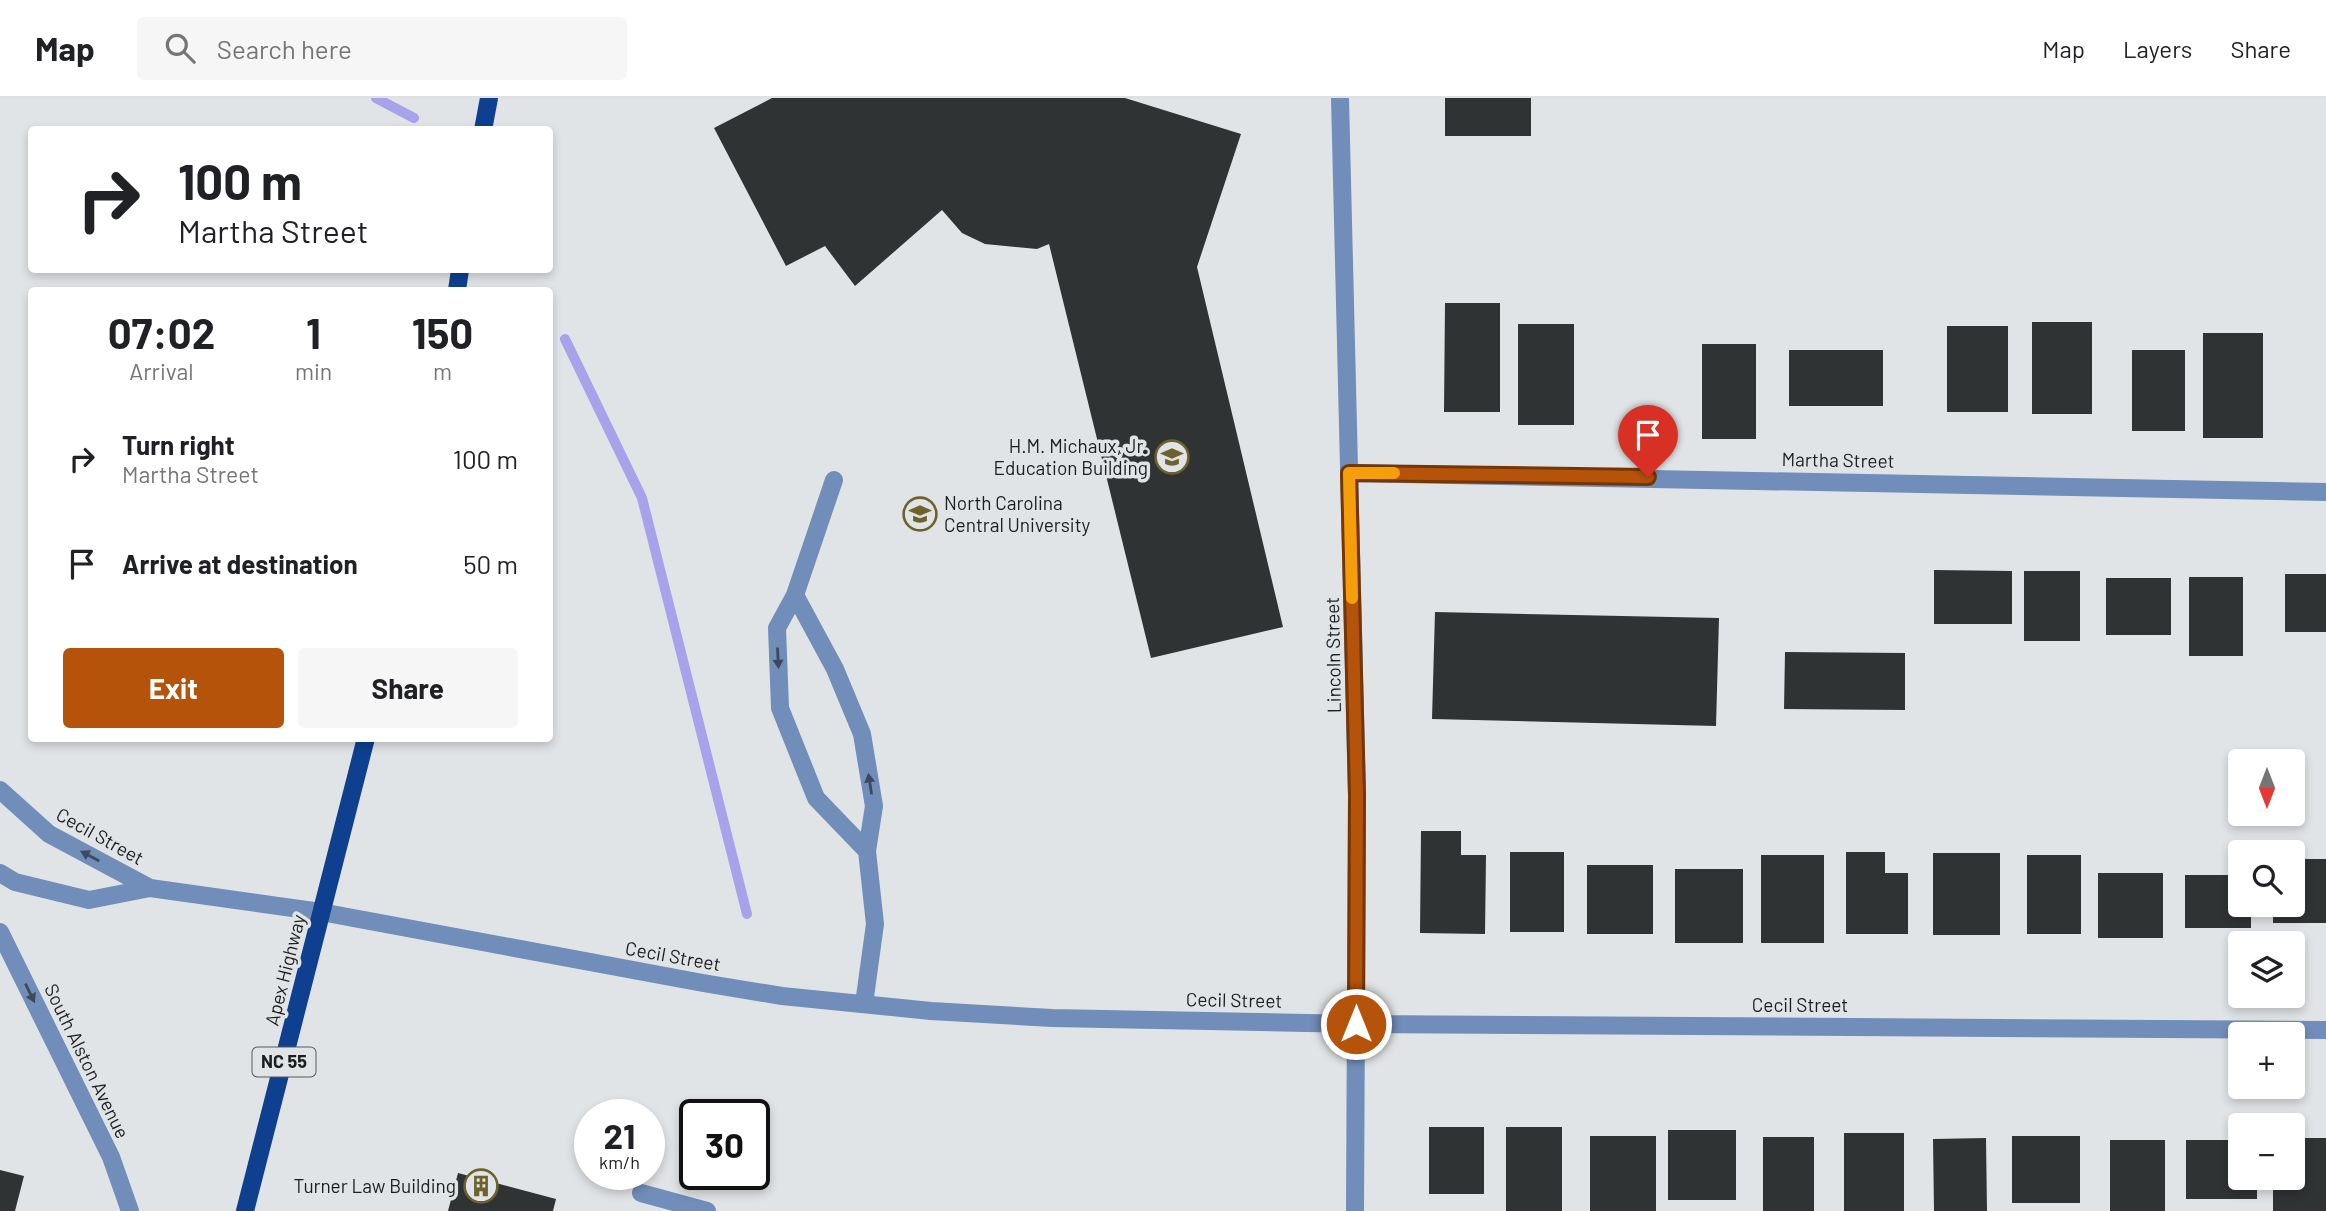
<!DOCTYPE html>
<meta charset="utf-8">
<style>
:root{--surface:#fff;--page:#f6f6f6;--text:#202124;--muted:#757577;--line:#e0e0e0;--accent:#b45309}
body{margin:0;font-family:Barlow,sans-serif;background:var(--page);color:var(--text);height:100vh;display:flex;flex-direction:column;font-size:26px;white-space:nowrap}
*{box-sizing:border-box;margin:0}
p{font-size:23px;color:var(--muted)}
.icon{flex:none;width:38px;height:38px;fill:none;stroke:currentColor;stroke-width:2;stroke-linecap:round;stroke-linejoin:round}
.map{position:relative;flex:1;overflow:hidden}
.panel{position:absolute;left:28px;top:189px;width:525px;height:455px;display:flex;flex-direction:column;background:var(--surface);border-radius:7px;box-shadow:0 4px 10px #0003}
.panel>*{flex:none}
.hud{position:absolute;left:28px;top:28px;width:525px;height:147px;border-radius:7px;box-shadow:0 4px 10px #0003;background:#fff;color:var(--text);overflow:hidden}
.needle{width:46px;rotate:180deg}
.fabs{position:absolute;left:2228px;top:651px;display:grid;gap:14px}
.fabs a{display:grid;place-items:center;width:77px;height:77px;border-radius:7px;background:var(--surface);box-shadow:0 4px 10px #0003;font-size:35px}
.speed{position:absolute;left:574px;top:1001px;display:flex;gap:14px;font-size:35px;font-weight:700;text-align:center}
.speed>*{display:grid;place-content:center;width:91px;height:91px;border-radius:50%;background:var(--surface);box-shadow:0 4px 10px #0003;line-height:1}
.speed small{font-size:18px;font-weight:400}
.speed .limit{border:4px solid #111;border-radius:10px;background:#fff;color:#111}
.pin{position:absolute;display:grid;place-items:center;width:60px;height:60px;color:#fff;margin:-72px -30px;border-radius:50% 50% 50% 0;rotate:-45deg;box-shadow:0 0 7px #0007}
.pin .icon{rotate:45deg}
.me{position:absolute;width:77px;margin:-38px;rotate:0deg;stroke-linejoin:round;filter:drop-shadow(0 0 5px #0008)}
.turn{display:flex;align-items:center;gap:24px;height:147px;padding:0 35px;font-size:32px}
.turn .icon{width:91px;height:91px;stroke-width:2.5}
.turn b{display:block;font-size:49px;line-height:60px}
.eta{display:flex;justify-content:space-evenly;align-items:center;height:119px;text-align:center}
.eta b{font-size:42px;font-weight:700;line-height:49px}
.cta{display:flex;gap:14px;margin-top:auto;padding:14px 35px}
.cta a{flex:1;height:80px;border-radius:7px;background:var(--accent);color:#fff;font-size:28px;font-weight:700;line-height:80px;text-align:center}
.cta a+a{background:var(--page);color:var(--text)}
ul{padding:0;list-style:none}
li{display:flex;align-items:center;gap:21px;height:105px;padding:0 35px}
li div{flex:1}
li b{display:block;font-size:26px}
li em{font-style:normal}
header{display:flex;align-items:center;gap:42px;box-sizing:border-box;height:98px;padding:0 35px;background:var(--surface);border-bottom:2px solid var(--line)}
header strong{font-size:33px}
nav{display:flex;gap:38px;margin-inline-start:auto;font-size:24px}
.search{width:490px;height:63px;background:var(--page);display:flex;align-items:center;gap:18px;box-sizing:border-box;padding:0 24px;border-radius:7px;color:var(--muted);font-size:26px}
.map>svg:first-child{display:block}
</style>
<header>
<strong>Map</strong>
<div class="search"><svg class="icon" aria-label="search" viewBox="0 0 24 24"><circle cx="10" cy="10" r="6"/><path d="M15 15l6 6"/></svg>Search here</div>
<nav><a>Map</a><a>Layers</a><a>Share</a></nav>
</header>
<div class="map">
<svg width="2326" height="1113" viewBox="0 0 2326 1113">
<rect width="100%" height="100%" fill="#e1e4e6"/>
<g fill="none" stroke-linecap="round" stroke-linejoin="round">
<path stroke="#a8a2eb" stroke-width="10" d="M376 0 414 20
M565 241 642 400 747 816"/>
</g>
<path fill="#303333" d="M772 0H1125L1241 36 1197 169 1283 529 1151 560 1049 146 1037 151 985 146 962 135 942 112 855 188 825 148 786 168 714 30Z
M1445 0H1531V38H1445Z
M1445 205H1500V314H1444Z
M2032 224H2092V316H2032Z
M1518 226H1574V327H1518Z
M1947 228H2008V314H1947Z
M2203 235H2263V340H2203Z
M1702 246H1756V341H1702Z
M1789 252H1883V308H1789Z
M2132 252H2185V333H2132Z
M1934 472 2012 473V526H1934Z
M2024 473H2080V543H2024Z
M2285 476H2326V534H2285Z
M2189 479H2243V558H2189Z
M2106 480H2171V537H2106Z
M1435 514 1719 520 1716 628 1432 621Z
M1785 554 1905 555V612L1784 611Z
M1421 733H1461V757H1486L1485 836 1420 835Z
M1510 754H1564V834H1510Z
M1846 754H1885V775H1908V836H1846Z
M1933 755H2000V837H1933Z
M1761 757H1824V845H1761Z
M2027 757H2081V836H2027Z
M2292 761H2326V825H2273V807H2292Z
M1587 767H1653V836H1587Z
M1675 771H1743V845H1675Z
M2098 775H2163V840H2098Z
M2185 777H2240V807H2251V830H2185Z
M1429 1029H1484V1096H1429Z
M1506 1029H1562V1113H1506Z
M1668 1032H1736V1102H1668Z
M1844 1035H1904V1113H1844Z
M1590 1038H1656V1113H1590Z
M2012 1038H2080V1105H2012Z
M1763 1039H1814V1113H1763Z
M1986 1040 1987 1113H1934L1933 1041Z
M2292 1040H2326V1113H2273V1080H2292Z
M2110 1042H2165V1113H2110Z
M2186 1042H2240V1080H2257V1101H2186Z
M0 1072 24 1078 15 1113H0Z
M458 1075 556 1101 553 1113H448Z"/>
<g fill="none" stroke-linecap="round" stroke-linejoin="round">
<path stroke="#718db9" stroke-width="18" d="M1340 0 1357 697 1355 1113
M1349 375 2326 394
M834 382 795 497 777 530 780 610 816 700 867 753
M795 497 835 571 862 636 874 708 867 753 875 826 864 906
M0 692 49 736 150 790
M0 775 15 784 89 802 150 790 321 814 703 885 782 898 931 913 1052 920 1356 926 2326 932
M0 834 111 1059 130 1113
M641 1095 707 1113"/>
<path stroke="#0e408f" stroke-width="18" d="M483 32 489 0
M457 192 460 172
M245 1113 366 640"/>
</g>
<defs><path id="oneway-solid" d="M-6-.8H1V-3.2L6.5 0L1 3.2V.8H-6Z" transform="scale(1.75)"/></defs>
<g fill="#3e4a5c">
<use href="#oneway-solid" transform="translate(778 560) rotate(87)"/>
<use href="#oneway-solid" transform="translate(870 686) rotate(-99)"/>
<use href="#oneway-solid" transform="translate(90 758) rotate(-152)"/>
<use href="#oneway-solid" transform="translate(30 895) rotate(64)"/>
</g>
<g fill="none" stroke-linecap="round" stroke-linejoin="round">
<defs>
<path id="route" d="M1356 926 1357 697 1349 375 1648 379"/>
</defs>
<use href="#route" stroke="#753606" stroke-width="18"/>
<use href="#route" stroke="#b45309" stroke-width="12"/>
<path stroke="#f59e0b" stroke-width="12" d="M1352 500 1349 375H1394"/>
</g>
<defs>
<symbol id="school-ring" viewBox="-11 -11 22 22"><circle r="9.5" fill="#e1e4e6" stroke="#6e612e" stroke-width="1.5"/><path d="M0-5L7-2L0 1L-7-2ZM-4 1L0 2.5L4 1V4Q0 6-4 4Z" fill="#6e612e"/></symbol>
<symbol id="university-ring" viewBox="-11 -11 22 22"><circle r="9.5" fill="#e1e4e6" stroke="#6e612e" stroke-width="1.5"/><path d="M0-5L7-2L0 1L-7-2ZM-4 1L0 2.5L4 1V4Q0 6-4 4Z" fill="#6e612e"/></symbol>
<symbol id="building-ring" viewBox="-11 -11 22 22"><circle r="9.5" fill="#e1e4e6" stroke="#6e612e" stroke-width="1.5"/><path d="M-4-6H4V6H1V3H-1V6H-4ZM-2.5-4.3h1.7v1.8h-1.7ZM.8-4.3h1.7v1.8H.8ZM-2.5-1h1.7V.8h-1.7ZM.8-1h1.7V.8H.8Z" fill="#6e612e"/></symbol>
</defs>
<g fill-rule="evenodd">
<use href="#school-ring" x="1153" y="340" width="38" height="38"/>
<use href="#university-ring" x="901" y="397" width="38" height="38"/>
<use href="#building-ring" x="462" y="1069" width="38" height="38"/>
</g>
<g text-anchor="middle" stroke-width="7" stroke-linejoin="round" paint-order="stroke">
<rect fill="#e1e4e6" stroke="#57595a" stroke-width="2" x="252.5" y="949.5" width="63" height="29" rx="5"/>
<g font-size="18" font-weight="bold" fill="#1c1e1e">
<text x="284" y="970">NC 55</text>
</g>
<g font-size="19" fill="#1c1e1e" stroke="#e1e4e6" text-anchor="end">
<text x="1148" y="355">H.M. Michaux, Jr.<tspan x="1148" dy="22">Education Building</tspan></text>
<text x="944" y="412" text-anchor="start">North Carolina<tspan x="944" dy="22">Central University</tspan></text>
<text x="456" y="1095">Turner Law Building</text>
</g>
<g font-size="19" fill="#1c1e1e" stroke="#e1e4e6">
<text transform="translate(1838 362) rotate(1)" y="7">Martha Street</text>
<text transform="translate(1333 557) rotate(-91)" y="7">Lincoln Street</text>
<text transform="translate(100 738) rotate(29)" y="7">Cecil Street</text>
<text transform="translate(673 858) rotate(10)" y="7">Cecil Street</text>
<text transform="translate(285 872) rotate(-76)" y="7">Apex Highway</text>
<text transform="translate(1234 902) rotate(1)" y="7">Cecil Street</text>
<text x="1800" y="914">Cecil Street</text>
<text transform="translate(87 963) rotate(64)" y="7">South Alston Avenue</text>
</g>
</g>
</svg>
<div class="fabs">
<a><svg class="needle" viewBox="-14 -14 28 28"><path d="M0-13l5 13h-10z" fill="#e53935"/><path d="M0 13l5-13h-10z" fill="#757577"/></svg></a>
<a><svg class="icon" aria-label="search" viewBox="0 0 24 24"><circle cx="10" cy="10" r="6"/><path d="M15 15l6 6"/></svg></a>
<a><svg class="icon" aria-label="layers" viewBox="0 0 24 24"><path d="M12 4l9 5-9 5-9-5zM3 14l9 5 9-5"/></svg></a>
<a>+</a>
<a>−</a>
</div>
<div class="speed"><div>21<small>km/h</small></div><div class="limit">30</div></div>
<div class="pin" style="left:1648px;top:379px;background:#d93025"><svg class="icon" aria-label="arrive" viewBox="0 0 24 24"><path d="M6 21V4h12l-3 4 3 4H6"/></svg></div>
<svg class="me" style="left:1356px;top:926px" viewBox="-20 -20 40 40"><circle r="17" fill="#b45309" stroke="#fff" stroke-width="3"/><path d="M0-11L8 9 0 5-8 9z" fill="#fff"/></svg>
<div class="hud">
<div class="turn"><svg class="icon" aria-label="right" viewBox="0 0 24 24"><path d="M7 20v-9h11M14 6l5 5-5 5"/></svg><div><b>100 m</b>Martha Street</div></div>
</div>
<section class="panel">
<div class="eta">
<div><b>07:02</b><p>Arrival</p></div>
<div><b>1</b><p>min</p></div>
<div><b>150</b><p>m</p></div>
</div>
<ul>
<li><svg class="icon" aria-label="right" viewBox="0 0 24 24"><path d="M7 20v-9h11M14 6l5 5-5 5"/></svg><div><b>Turn right</b><p>Martha Street</p></div><em>100 m</em></li>
<li><svg class="icon" aria-label="arrive" viewBox="0 0 24 24"><path d="M6 21V4h12l-3 4 3 4H6"/></svg><div><b>Arrive at destination</b></div><em>50 m</em></li>
</ul>
<div class="cta"><a>Exit</a><a>Share</a></div>
</section>
</div>
